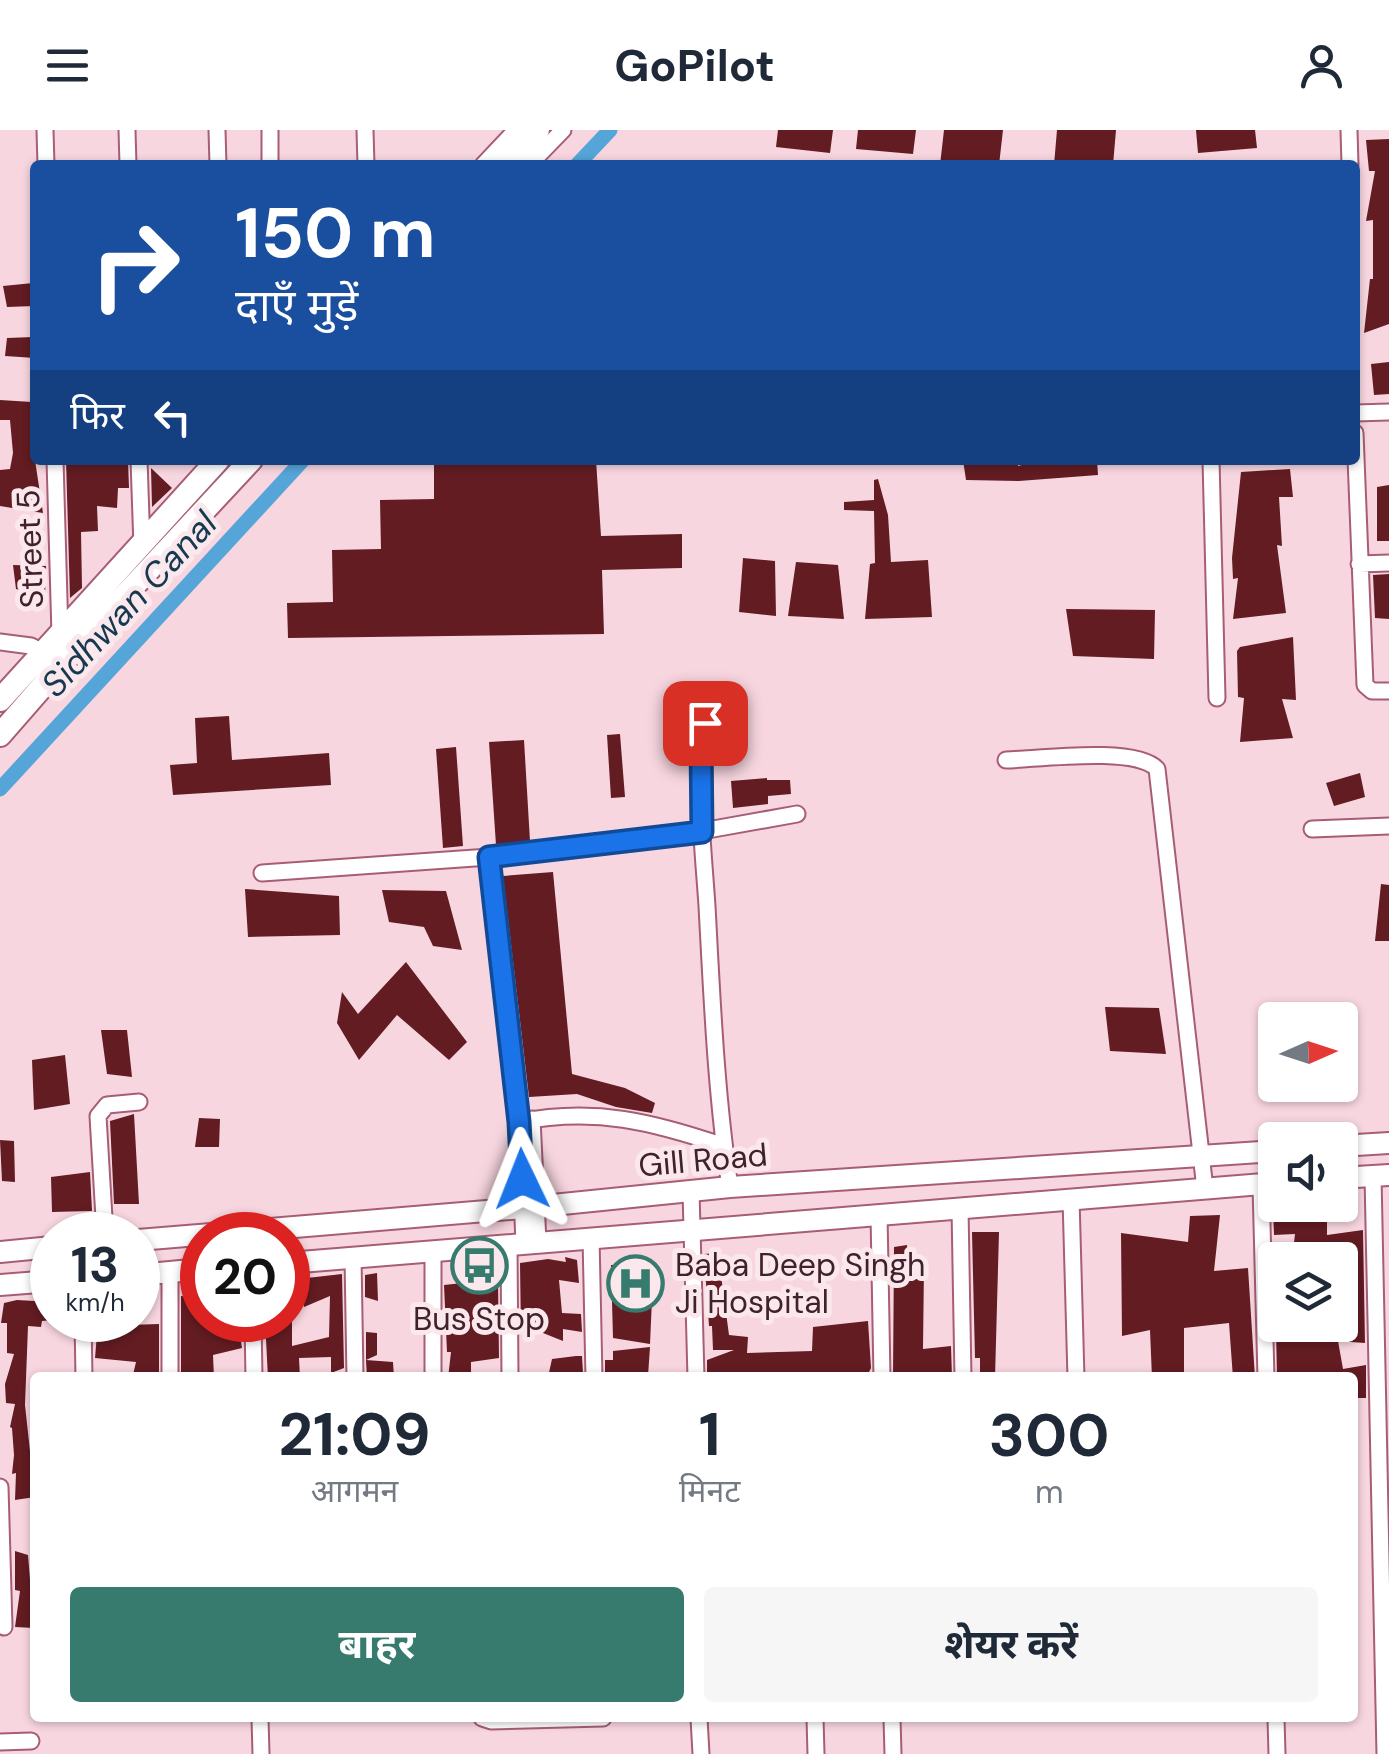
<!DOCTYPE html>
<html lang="hi">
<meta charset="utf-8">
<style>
:root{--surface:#fff;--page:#f6f6f7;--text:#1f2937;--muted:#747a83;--accent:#377b6e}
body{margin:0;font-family:"DM Sans","Noto Sans Devanagari",sans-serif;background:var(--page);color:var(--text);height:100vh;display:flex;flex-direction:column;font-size:38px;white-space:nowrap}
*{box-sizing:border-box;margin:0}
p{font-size:32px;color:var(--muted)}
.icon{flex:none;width:55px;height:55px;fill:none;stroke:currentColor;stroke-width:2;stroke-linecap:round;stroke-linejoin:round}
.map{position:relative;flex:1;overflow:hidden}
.panel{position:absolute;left:30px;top:1242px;width:1328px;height:350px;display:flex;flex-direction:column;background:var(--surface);border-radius:10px;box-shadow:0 2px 8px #0004}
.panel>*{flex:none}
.banner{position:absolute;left:30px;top:30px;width:1330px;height:305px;border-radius:10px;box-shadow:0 2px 8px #0004;background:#1a4fa0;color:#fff;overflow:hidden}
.needle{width:65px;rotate:87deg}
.controls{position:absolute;left:1258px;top:872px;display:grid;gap:20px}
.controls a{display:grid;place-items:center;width:100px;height:100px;border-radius:10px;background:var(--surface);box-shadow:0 2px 8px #0004;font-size:50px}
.speed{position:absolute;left:30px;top:1082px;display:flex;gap:20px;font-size:50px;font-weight:700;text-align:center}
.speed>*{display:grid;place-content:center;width:130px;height:130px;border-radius:50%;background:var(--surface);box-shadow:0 2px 8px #0004;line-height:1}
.speed small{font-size:25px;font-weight:400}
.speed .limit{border:15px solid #d22;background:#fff;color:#111}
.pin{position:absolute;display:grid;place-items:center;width:85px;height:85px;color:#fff;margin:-42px;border-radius:20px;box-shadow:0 5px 15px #0006}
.me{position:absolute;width:110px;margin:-55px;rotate:358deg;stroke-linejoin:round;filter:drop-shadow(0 0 8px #0008)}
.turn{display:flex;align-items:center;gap:35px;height:210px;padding:0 40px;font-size:45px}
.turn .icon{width:130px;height:130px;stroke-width:2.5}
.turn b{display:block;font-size:70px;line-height:85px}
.then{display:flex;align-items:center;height:95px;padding:0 40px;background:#0003;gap:20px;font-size:38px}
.eta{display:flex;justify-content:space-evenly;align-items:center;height:170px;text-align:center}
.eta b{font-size:60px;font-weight:700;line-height:70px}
.cta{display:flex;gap:20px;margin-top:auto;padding:20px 40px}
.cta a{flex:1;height:115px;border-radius:10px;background:var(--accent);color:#fff;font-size:40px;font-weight:700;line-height:115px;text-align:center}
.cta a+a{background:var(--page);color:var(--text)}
header{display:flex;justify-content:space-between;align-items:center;height:130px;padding:0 40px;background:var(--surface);font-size:45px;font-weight:700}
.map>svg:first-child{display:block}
</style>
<header><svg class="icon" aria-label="menu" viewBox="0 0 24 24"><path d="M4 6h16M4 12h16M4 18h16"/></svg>GoPilot<svg class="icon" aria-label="person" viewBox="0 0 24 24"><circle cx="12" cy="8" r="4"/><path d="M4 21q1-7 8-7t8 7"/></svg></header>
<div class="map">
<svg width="1389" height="1624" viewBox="0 0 1389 1624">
<rect width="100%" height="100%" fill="#f8d6e0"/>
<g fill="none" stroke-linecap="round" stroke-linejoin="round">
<path stroke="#55a5d8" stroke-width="15" d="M577 35 610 0
M0 659 303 330"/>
</g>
<path fill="#621c22" d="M778 0H833L830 23 776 17Z
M858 0H916L913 24 856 19Z
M944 0H1003L999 35H940Z
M1057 0H1116L1113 35H1054Z
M1196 0H1255L1257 18 1198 23Z
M1389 9V194L1364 203 1370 149H1373V90L1366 91 1375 41H1369L1366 10Z
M33 153 34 176 7 177 3 156Z
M33 207 35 228 5 226 7 208Z
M1389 232V264L1374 265 1371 234Z
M0 270 32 272 35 330 43 383 0 376V340L10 339 13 323 10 290H0Z
M66 330H128L129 358H118L117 378 97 376 98 401 81 402 82 458 70 468Z
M434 330H596L601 406 682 404V438L602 440 604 504 288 508 287 473 333 472 332 420 381 419 380 370 434 369Z
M963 330 1018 332V336L1040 330H1097L1098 345 1019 351 966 350Z
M151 338 172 358 152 377Z
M1290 339 1293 367H1279L1282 416 1277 415 1286 483 1233 489 1238 448 1233 449 1232 428 1241 342Z
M878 349 888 385 891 432 928 430 932 487 865 489 870 434 875 433 874 381 844 380V372L874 370V350Z
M1389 355V411H1377V357Z
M743 428 775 431 776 486 739 482Z
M796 432 838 435 844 489 788 486Z
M13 435 46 436 45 465 16 459Z
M1389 444V489L1375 488 1373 445Z
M1066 479 1155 480 1154 529 1073 526Z
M1293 507 1296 570 1282 569 1293 608 1240 612 1244 568 1238 567 1237 521 1240 517Z
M229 586 232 630 329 623 331 655 173 665 170 635 197 633 195 588Z
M620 604 625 667 611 668 607 605Z
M524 610 530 711 496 715 489 612Z
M456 617 463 716 443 718 436 619Z
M1360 643 1365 667 1334 676 1326 653Z
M767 648V650H790L791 664 768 666V674L733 678 731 651Z
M553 742 572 944 625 958 655 973 652 983 616 977 577 964 529 967 503 746Z
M1381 754 1389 755V811H1375Z
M245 759 339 766 340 805 248 807Z
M382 760 446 761 462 820 433 816 424 797 389 792Z
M406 832 467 912 449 930 397 885 359 930 337 893 342 862 358 884Z
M1105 877 1159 878 1166 924 1110 921Z
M101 900H127L132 947 107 944Z
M65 925 70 974 34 980 32 930Z
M134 984 139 1074H114L110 991Z
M199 988 220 989 219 1017H195Z
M0 1010 14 1011 15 1052 2 1051Z
M90 1042 92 1081 52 1082 51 1047Z
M1291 1075H1327V1105L1363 1100 1365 1213 1338 1211 1343 1239 1366 1235V1268H1357L1355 1248H1277L1276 1200 1295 1195H1340V1130H1292L1295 1104 1274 1105 1273 1078Z
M1220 1085 1214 1141 1248 1138 1255 1248H1233L1229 1193 1184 1198V1248H1152L1150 1200 1122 1206 1121 1103 1188 1112 1190 1086Z
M972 1102H999L995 1248H980V1228H975Z
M907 1115 908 1136H924L923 1219 951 1216 952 1248H893L894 1117Z
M718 1123 729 1205 748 1207 747 1223 812 1221 813 1197 868 1191 871 1238 866 1248H707V1230L734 1220H713L712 1196H709L704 1124Z
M565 1127 577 1130 579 1153 559 1150 562 1183 581 1184 582 1202 563 1199V1211L543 1203H521L520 1133 548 1129 566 1132Z
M657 1134 658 1169H652L650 1214 613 1208 611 1135Z
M377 1143 378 1171 365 1167V1145Z
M342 1144 344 1238 331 1243V1227L299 1228 300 1248H268L265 1190H292V1216L329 1207 330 1166 304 1177 298 1149Z
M498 1148 499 1228 471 1232V1248H448L451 1222H447L444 1155 472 1152V1155Z
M181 1166 202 1168V1190H217L218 1202 239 1200 242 1218 213 1225 214 1248H181Z
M17 1170 52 1172V1190L42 1191 41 1197 28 1196 25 1275 35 1367 15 1370 16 1343 12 1344 14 1325 12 1298 10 1297 15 1274 6 1273 5 1254 14 1224 7 1223V1193H1L4 1173Z
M94 1190H128V1195L159 1194V1246L133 1245 136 1232 95 1228 97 1204 94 1203Z
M366 1202 377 1203V1225L366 1230Z
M650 1217 648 1246 605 1248V1230H613V1221Z
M576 1226H582L583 1243 548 1247 552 1229Z
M366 1230 393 1232 394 1248H367Z
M15 1421 28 1425 34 1498 15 1497 20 1461 15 1460Z"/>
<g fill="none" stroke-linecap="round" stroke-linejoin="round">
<defs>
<path id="minor" d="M45 0 46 35
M127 0 128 35
M217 0 218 35
M270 0V35
M365 0 366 35
M1349 0 1350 35
M483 35 516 0
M529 35 563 0
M1355 283 1389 282
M1355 303 1365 555 1372 561H1389
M55 330 60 505
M139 330 142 417
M1211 330 1217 568
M1359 434 1389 433
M0 512 31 516 45 523
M705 593C695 652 703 716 707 776 712 869 716 964 730 1057
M1006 630C1040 629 1135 616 1157 639L1205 1059
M1312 699 1389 696
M489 727 702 701 797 684
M262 743 489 727 519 992 524 1113
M532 989 538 1112
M519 992C595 977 653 992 724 1016
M1373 1046 1385 1624
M1261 1055 1266 1248
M691 1061 696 1248
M1071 1068 1076 1248
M960 1078 963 1248
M879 1084 882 1248
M105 1105 98 986 107 975 139 972
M591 1107 594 1248
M509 1114 510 1248
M353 1127 355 1248
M170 1142V1248
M83 1190 84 1248
M253 1190 254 1248
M433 1248V1120
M0 1357 4 1497
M260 1588 261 1624
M482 1588 491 1591 603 1588
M699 1588 701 1624
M815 1588 816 1624
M892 1588 893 1624
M1276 1588 1277 1624
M0 1612 31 1611"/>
<path id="major" d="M1340 1016 1389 1013
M1340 1048 1389 1045
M138 1110 523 1078 730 1057 1275 1021
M0 1122 52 1117
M288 1133 1275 1053
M138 1145 202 1139
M0 1155 52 1151"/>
<path id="highway" d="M506 35 538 0
M0 570 218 330
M0 605 75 519 251 330"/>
</defs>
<use href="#minor" stroke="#a75d76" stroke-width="19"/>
<use href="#major" stroke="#a75d76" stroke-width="24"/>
<use href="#highway" stroke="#a75d76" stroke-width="26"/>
<use href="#minor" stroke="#fff" stroke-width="15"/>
<use href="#major" stroke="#fff" stroke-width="20"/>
<use href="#highway" stroke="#fff" stroke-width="22"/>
</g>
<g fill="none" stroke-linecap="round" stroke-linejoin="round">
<defs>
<path id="route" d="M522 1049 519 992 489 727 702 702 701 614 705 593"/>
</defs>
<use href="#route" stroke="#114b97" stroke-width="25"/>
<use href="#route" stroke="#1a73e8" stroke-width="18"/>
</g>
<defs>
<symbol id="bus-ring" viewBox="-11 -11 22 22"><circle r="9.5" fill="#fae8ed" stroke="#377b6e" stroke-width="1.5"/><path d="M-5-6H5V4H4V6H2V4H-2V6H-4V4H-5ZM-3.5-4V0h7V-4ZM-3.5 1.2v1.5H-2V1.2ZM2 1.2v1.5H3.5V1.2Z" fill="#377b6e"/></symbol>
<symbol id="hospital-ring" viewBox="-11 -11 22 22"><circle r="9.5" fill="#fae8ed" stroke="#377b6e" stroke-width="1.5"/><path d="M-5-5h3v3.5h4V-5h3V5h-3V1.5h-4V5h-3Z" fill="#377b6e"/></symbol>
</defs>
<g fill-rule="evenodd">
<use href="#bus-ring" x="448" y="1104" width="63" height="63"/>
<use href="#hospital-ring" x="604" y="1122" width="63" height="63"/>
</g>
<g text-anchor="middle" stroke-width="10" stroke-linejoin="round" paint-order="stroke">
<g font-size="32" fill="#41212c" stroke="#fae8ed">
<text transform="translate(30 419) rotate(-92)" y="11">Street 5</text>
<text transform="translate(703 1030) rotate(-5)" y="11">Gill Road</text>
</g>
<g font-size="32" fill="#41212c" stroke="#fae8ed" text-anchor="start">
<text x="675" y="1146">Baba Deep Singh<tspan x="675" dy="37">Ji Hospital</tspan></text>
<text x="479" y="1200" text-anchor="middle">Bus Stop</text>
</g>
<g font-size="35" font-style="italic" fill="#16394f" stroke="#fae8ed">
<text transform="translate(129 474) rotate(-47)" y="12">Sidhwan Canal</text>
</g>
</g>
</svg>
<div class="controls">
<a><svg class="needle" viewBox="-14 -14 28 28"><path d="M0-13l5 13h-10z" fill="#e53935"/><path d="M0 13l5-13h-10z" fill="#747a83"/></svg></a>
<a><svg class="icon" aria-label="sound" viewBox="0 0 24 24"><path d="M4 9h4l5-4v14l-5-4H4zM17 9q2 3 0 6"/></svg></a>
<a><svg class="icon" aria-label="layers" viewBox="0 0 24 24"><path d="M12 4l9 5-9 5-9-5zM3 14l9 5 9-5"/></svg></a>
</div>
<div class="speed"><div>13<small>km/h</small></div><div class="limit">20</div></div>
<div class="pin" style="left:705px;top:593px;background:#d93025"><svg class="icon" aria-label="arrive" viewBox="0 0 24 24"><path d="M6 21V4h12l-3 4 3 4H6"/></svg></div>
<svg class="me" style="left:522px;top:1049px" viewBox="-20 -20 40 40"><path d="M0-17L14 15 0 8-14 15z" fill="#1a73e8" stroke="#fff" stroke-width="4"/></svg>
<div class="banner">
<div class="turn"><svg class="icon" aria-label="right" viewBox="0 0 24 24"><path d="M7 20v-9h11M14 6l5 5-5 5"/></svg><div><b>150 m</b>दाएँ मुड़ें</div></div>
<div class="then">फिर<svg class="icon" aria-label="left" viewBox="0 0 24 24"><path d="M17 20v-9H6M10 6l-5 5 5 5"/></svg></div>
</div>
<section class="panel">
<div class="eta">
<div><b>21:09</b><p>आगमन</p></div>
<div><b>1</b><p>मिनट</p></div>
<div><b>300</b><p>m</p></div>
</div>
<div class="cta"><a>बाहर</a><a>शेयर करें</a></div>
</section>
</div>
